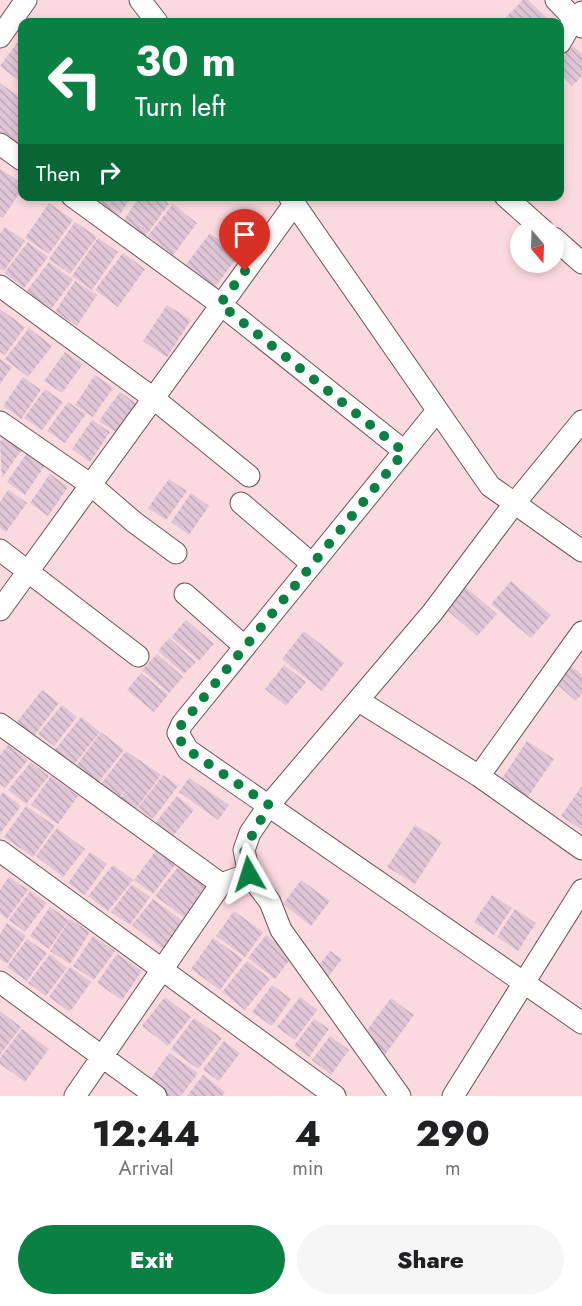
<!DOCTYPE html>
<style>
:root{--surface:#fff;--page:#f6f6f6;--text:#202124;--muted:#757577;--accent:#0b8043}
body{margin:0;font-family:Jost,sans-serif;background:var(--page);color:var(--text);height:100vh;display:flex;flex-direction:column;font-size:22px;white-space:nowrap}
*{box-sizing:border-box;margin:0}
p{font-size:20px;color:var(--muted)}
.icon{flex:none;width:33px;height:33px;fill:none;stroke:currentColor;stroke-width:2;stroke-linecap:round;stroke-linejoin:round}
.map{position:relative;height:1096px;overflow:hidden}
.side{display:flex;flex-direction:column;background:var(--surface);flex:1}
.side>*{flex:none}
.guide{position:absolute;left:18px;top:18px;width:546px;height:183px;border-radius:12px;box-shadow:0 3px 9px #0003;background:#0b8043;color:#fff;overflow:hidden}
.needle{width:39px;rotate:161deg}
.buttons{position:absolute;left:510px;top:219px;display:grid;gap:12px}
.buttons a{display:grid;place-items:center;width:54px;height:54px;border-radius:50%;background:var(--surface);box-shadow:0 3px 9px #0003;font-size:30px}
.pin{position:absolute;display:grid;place-items:center;width:51px;height:51px;color:#fff;margin:-62px -26px;border-radius:50% 50% 50% 0;rotate:-45deg;box-shadow:0 0 6px #0007}
.pin .icon{rotate:45deg}
.me{position:absolute;width:66px;margin:-33px;rotate:354deg;stroke-linejoin:round;filter:drop-shadow(0 0 4px #0008)}
.turn{display:flex;align-items:center;gap:21px;height:126px;padding:0 18px;font-size:27px}
.turn .icon{width:78px;height:78px;stroke-width:2.5}
.turn b{display:block;font-size:42px;line-height:51px}
.then{display:flex;align-items:center;height:57px;padding:0 18px;background:#0003;gap:12px;font-size:22px}
.eta{display:flex;justify-content:space-evenly;align-items:center;height:102px;text-align:center}
.eta b{font-size:36px;font-weight:800;line-height:42px}
.primary-button{display:flex;gap:12px;margin-top:auto;padding:12px 18px}
.primary-button a{flex:1;height:69px;border-radius:36px;background:var(--accent);color:#fff;font-size:24px;font-weight:800;line-height:69px;text-align:center}
.primary-button a+a{background:var(--page);color:var(--text)}
.map>svg:first-child{display:block}
</style>
<div class="map">
<svg width="582" height="1096" viewBox="0 0 582 1096">
<defs>
<pattern id="building-back-hatch" width="6" height="6" patternUnits="userSpaceOnUse" patternTransform="scale(1.5)"><rect width="6" height="6" fill="#dfc5d6"/><path d="M-1 5l2 2M0 0l6 6M5-1l2 2" fill="none" stroke="#c0aab8"/></pattern>
</defs>
<rect width="100%" height="100%" fill="#fbdadf"/>
<path fill="url(#building-back-hatch)" d="M523 0H528L549 20 501 22Z
M22 36V83L0 66Z
M573 46 582 54V76L572 86 560 73V60Z
M0 83 22 99V142L18 149 0 136Z
M0 169 22 183V189L3 218 0 216Z
M92 196H132L115 222 87 203Z
M140 196H158L169 204 145 237 123 221Z
M49 203 73 220 49 254 25 238Z
M173 204 197 223 173 255 148 236Z
M75 222 97 237 70 274 49 259Z
M5 227 25 241 4 271 0 269V234Z
M210 233 239 255 212 291 182 270Z
M98 238 118 252 92 290 72 276Z
M28 242 48 257 24 288 4 273Z
M123 253 145 269 118 307 95 290Z
M49 262 73 280 51 309 26 292Z
M75 281 97 295 77 326 55 312Z
M167 305 191 320 167 357 143 341Z
M0 309 25 327 5 355 0 352Z
M29 328 52 346 28 377 5 359Z
M65 352 83 364 62 393 44 381Z
M0 359 12 367 0 384Z
M95 375 113 388 93 417 75 405Z
M23 377 41 390 21 419 3 406Z
M45 389 63 402 42 430 24 418Z
M120 392 138 405 117 433 99 421Z
M68 402 86 414 65 443 47 431Z
M92 420 110 432 90 462 72 449Z
M4 437 22 449 2 478 0 442Z
M27 453 45 465 25 495 7 482Z
M50 474 68 487 48 516 30 503Z
M169 479 187 491 166 520 148 508Z
M8 490 27 503 6 532 0 528V502Z
M191 493 209 506 189 535 171 522Z
M511 581 551 615 531 638 491 604Z
M460 582 497 614 477 636 441 605Z
M186 620 214 644 199 661 171 637Z
M304 631 344 663 322 691 282 659Z
M169 638 196 662 184 674 158 651Z
M157 654 183 677 169 693 142 670Z
M569 664 582 675V694L576 701 553 681Z
M284 665 306 682 286 706 265 689Z
M141 673 168 695 154 712 127 690Z
M42 690 59 703 34 736 16 723Z
M62 705 77 717 54 746 38 734Z
M81 717 100 732 73 766 54 751Z
M101 732 124 750 98 783 76 766Z
M527 741 554 759 525 801 499 783Z
M8 745 28 760 5 788 0 784V755Z
M126 751 161 775 136 809 121 798 127 788 119 798 101 784Z
M31 762 49 776 26 804 8 790Z
M163 775 178 786 153 819 138 808Z
M51 776 78 796 58 824 31 805Z
M189 778 229 805 218 820 179 792Z
M582 786V830L561 816Z
M3 792 21 806 0 834V796Z
M177 796 194 810 173 836 156 822Z
M26 806 55 826 33 857 4 837Z
M415 825 442 842 415 884 387 867Z
M57 828 85 849 63 877 36 856Z
M156 851 175 865 153 894 134 880Z
M90 852 107 864 85 895 68 883Z
M113 865 133 880 108 911 88 896Z
M179 866 208 888 185 918 155 896Z
M9 877 28 890 7 919 0 913V890Z
M301 880 330 901 311 926 283 904Z
M132 884 150 897 130 925 111 912Z
M30 891 47 903 25 932 9 920Z
M492 895 512 908 494 935 474 922Z
M153 899 184 922 163 949 132 925Z
M50 907 69 920 49 949 30 936Z
M515 909 536 923 518 951 497 937Z
M234 911 263 932 245 957 216 936Z
M70 919 90 932 70 964 50 951Z
M7 923 26 936 7 964 0 959V934Z
M266 935 293 956 275 979 248 958Z
M93 936 115 951 94 980 73 966Z
M213 938 243 959 220 990 191 969Z
M27 939 47 953 27 981 7 967Z
M330 951 342 959 324 982 313 973Z
M50 954 67 968 46 996 28 983Z
M117 954 142 971 122 1000 97 983Z
M247 961 270 979 245 1010 222 992Z
M70 967 91 982 70 1012 49 997Z
M272 985 291 999 272 1026 252 1012Z
M165 997 191 1017 168 1046 142 1026Z
M300 997 317 1010 295 1040 277 1027Z
M391 998 414 1015 384 1056 361 1038Z
M0 1011 21 1027 0 1055Z
M194 1018 222 1038 198 1069 171 1049Z
M314 1019 329 1029 309 1057 294 1046Z
M22 1029 49 1049 25 1082 0 1064V1058Z
M330 1036 349 1050 331 1075 312 1060Z
M224 1041 240 1053 219 1081 203 1070Z
M169 1053 198 1073 181 1096H164L147 1084Z
M203 1075 225 1092 222 1096H187Z"/>
<g fill="none" stroke-linecap="round" stroke-linejoin="round">
<defs>
<path id="minor" d="M140 0 157 22
M556 0 582 27
M0 37 26 0
M560 43 574 19 582 12
M0 144 22 160
M72 196 220 304 404 451
M289 196 490 486 582 551
M505 196 543 230
M554 238 582 263
M0 286 153 398 249 476
M437 411 182 724 178 733 188 750 582 1023
M0 422 91 485 134 522 176 553
M241 503 312 564
M0 550 138 656
M185 594 245 647
M0 610 295 203
M359 701 479 776 582 849
M0 724 221 884
M479 776 582 632
M0 851 335 1096
M0 982 156 1096
M75 1096 221 884 249 874
M400 1096 281 930 270 902 249 874 244 850 250 833 269 805 432 613 514 504 582 421
M453 1096 582 890"/>
</defs>
<use href="#minor" stroke="#6e5257" stroke-width="23"/>
<use href="#minor" stroke="#fff" stroke-width="21"/>
</g>
<g fill="none" stroke-linecap="round" stroke-linejoin="round">
<path stroke="#0b8043" stroke-width="10" stroke-dasharray="0 18" d="M245 271 220 304 404 452 178 729 180 740 188 750 269 805 244 850 249 874"/>
</g>
</svg>
<div class="buttons">
<a><svg class="needle" viewBox="-14 -14 28 28"><path d="M0-13l5 13h-10z" fill="#e53935"/><path d="M0 13l5-13h-10z" fill="#757577"/></svg></a>
</div>
<div class="pin" style="left:245px;top:271px;background:#d93025"><svg class="icon" aria-label="arrive" viewBox="0 0 24 24"><path d="M6 21V4h12l-3 4 3 4H6"/></svg></div>
<svg class="me" style="left:249px;top:874px" viewBox="-20 -20 40 40"><path d="M0-17L14 15 0 8-14 15z" fill="#0b8043" stroke="#fff" stroke-width="4"/></svg>
<div class="guide">
<div class="turn"><svg class="icon" aria-label="left" viewBox="0 0 24 24"><path d="M17 20v-9H6M10 6l-5 5 5 5"/></svg><div><b>30 m</b>Turn left</div></div>
<div class="then">Then<svg class="icon" aria-label="right" viewBox="0 0 24 24"><path d="M7 20v-9h11M14 6l5 5-5 5"/></svg></div>
</div>
</div>
<section class="side">
<div class="eta">
<div><b>12:44</b><p>Arrival</p></div>
<div><b>4</b><p>min</p></div>
<div><b>290</b><p>m</p></div>
</div>
<div class="primary-button"><a>Exit</a><a>Share</a></div>
</section>
